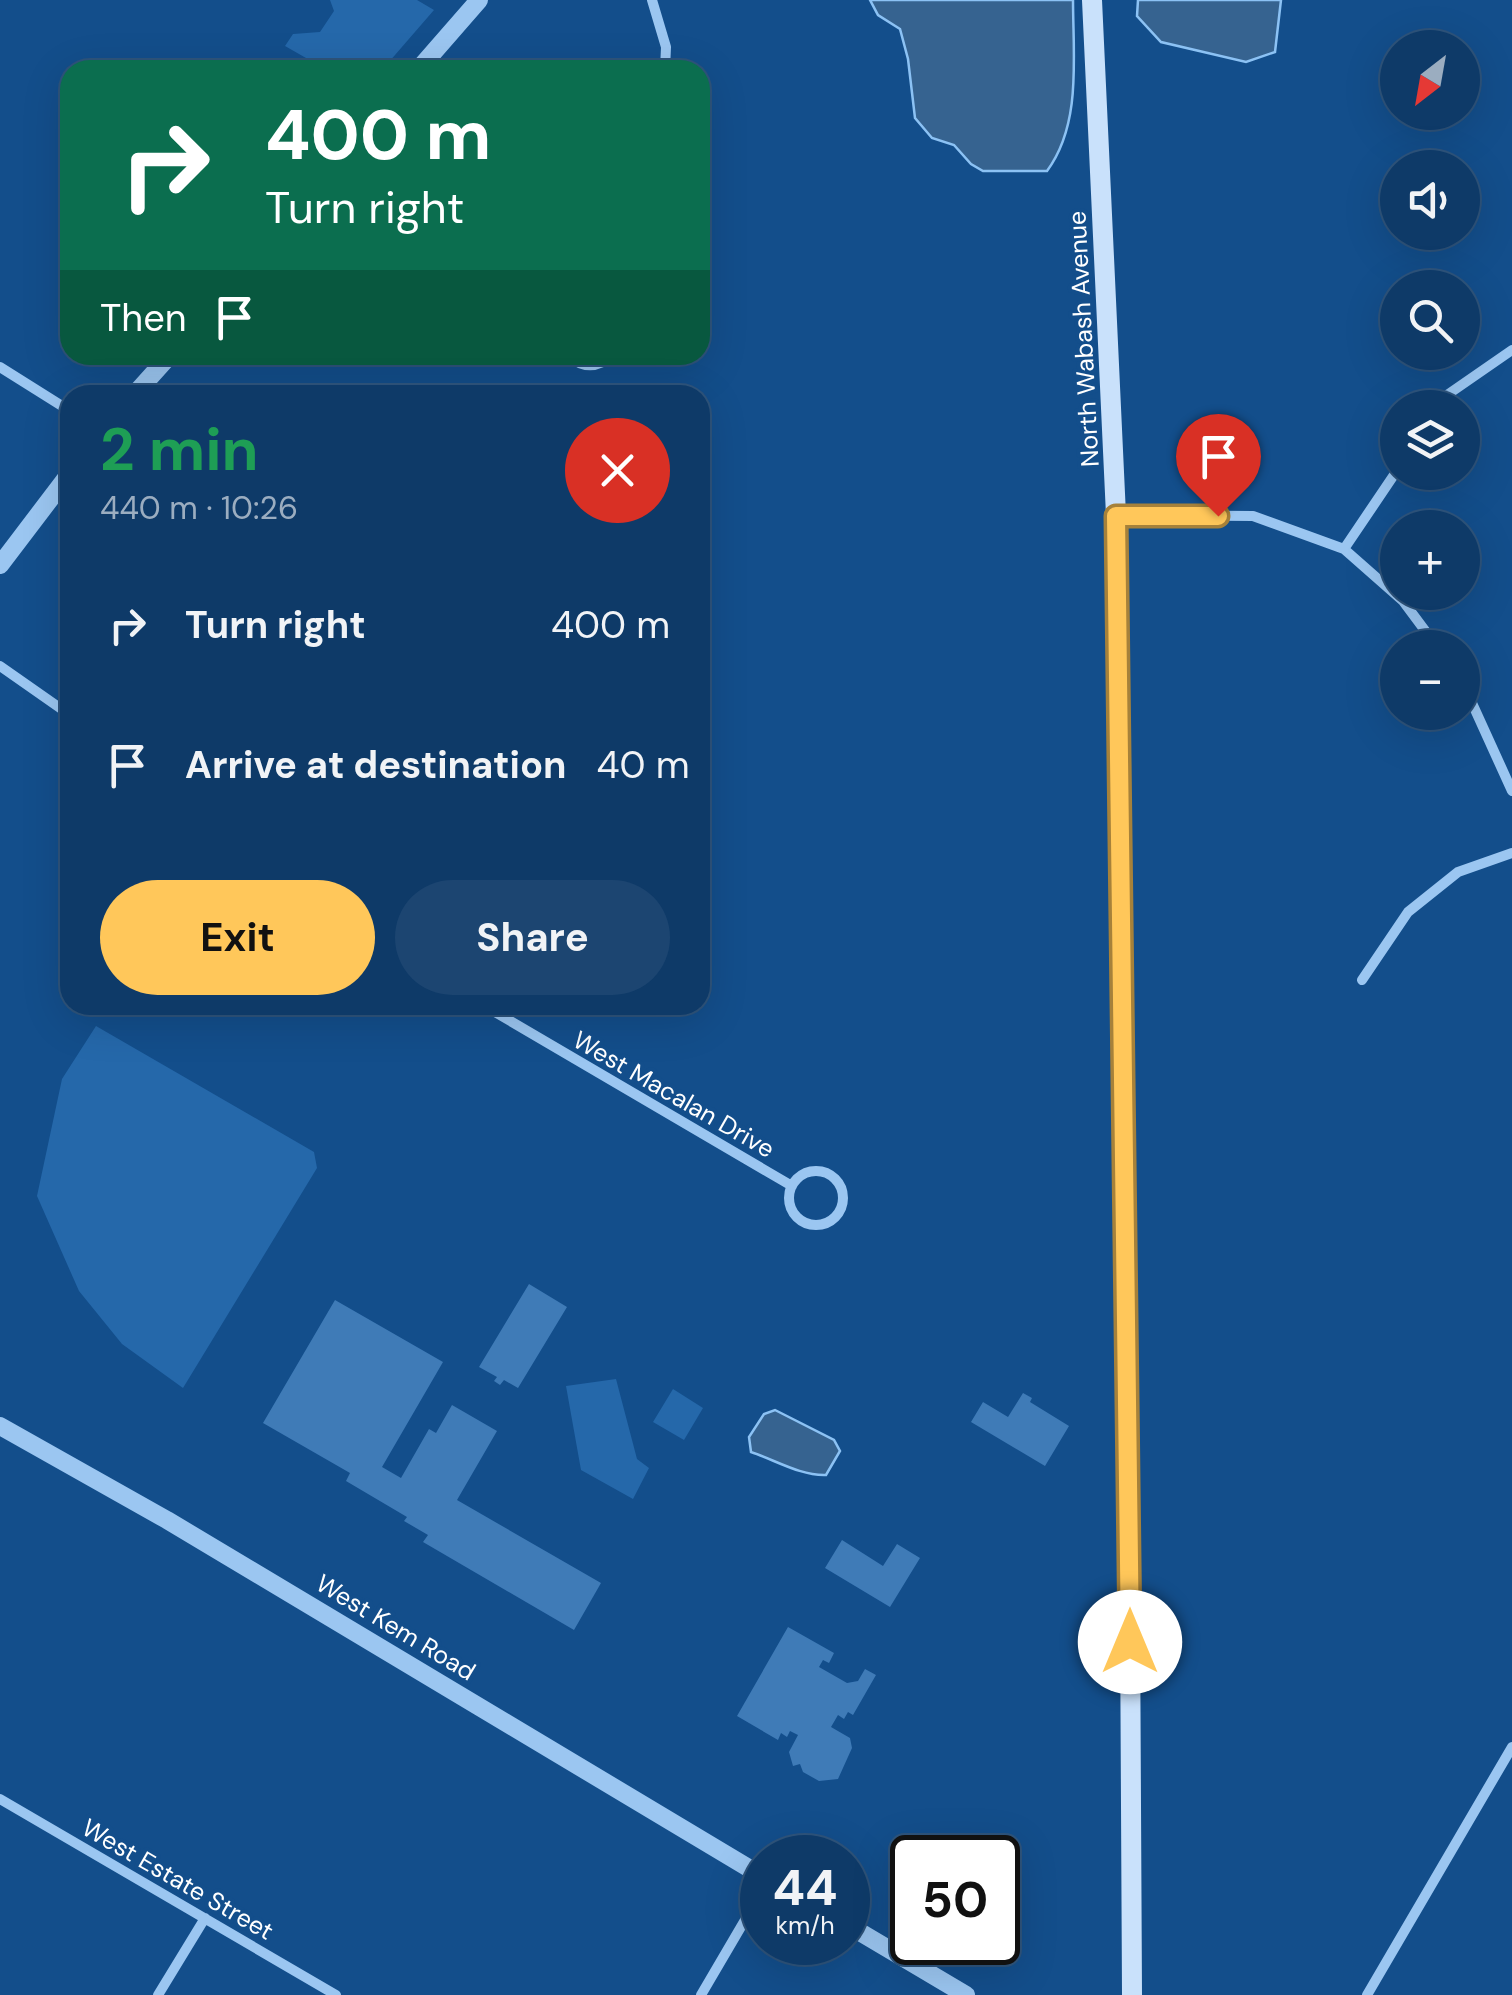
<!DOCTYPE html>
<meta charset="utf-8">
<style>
:root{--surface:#0e3a68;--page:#1c4571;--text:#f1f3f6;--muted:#9badc0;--line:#2e547c;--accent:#ffc75a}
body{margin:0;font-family:"DM Sans",sans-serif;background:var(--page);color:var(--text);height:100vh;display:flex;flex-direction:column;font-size:38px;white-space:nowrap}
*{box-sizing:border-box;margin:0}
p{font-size:32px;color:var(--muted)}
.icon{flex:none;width:55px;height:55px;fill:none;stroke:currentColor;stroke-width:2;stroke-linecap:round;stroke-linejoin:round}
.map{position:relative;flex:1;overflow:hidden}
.sheet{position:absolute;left:60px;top:385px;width:650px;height:630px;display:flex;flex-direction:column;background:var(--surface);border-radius:30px;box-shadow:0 10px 40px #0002,0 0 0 2px var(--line)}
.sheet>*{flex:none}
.hud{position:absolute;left:60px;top:60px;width:650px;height:305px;border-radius:30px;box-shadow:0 10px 40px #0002,0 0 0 2px var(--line);background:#0b6e4f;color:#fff;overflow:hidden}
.needle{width:65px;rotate:211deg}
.fabs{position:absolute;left:1380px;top:30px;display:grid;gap:20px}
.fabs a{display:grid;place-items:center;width:100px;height:100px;border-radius:50%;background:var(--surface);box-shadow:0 10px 40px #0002,0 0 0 2px var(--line);font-size:50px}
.speed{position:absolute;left:740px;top:1835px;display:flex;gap:20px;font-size:50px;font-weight:700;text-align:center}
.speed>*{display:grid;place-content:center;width:130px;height:130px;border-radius:50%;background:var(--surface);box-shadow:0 10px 40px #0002,0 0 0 2px var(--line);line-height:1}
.speed small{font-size:25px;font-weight:400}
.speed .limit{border:5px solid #111;border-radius:15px;background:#fff;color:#111}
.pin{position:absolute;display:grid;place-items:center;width:85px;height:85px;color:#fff;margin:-102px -42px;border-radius:50% 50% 50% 0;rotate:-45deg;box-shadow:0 0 10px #0007}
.pin .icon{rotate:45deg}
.me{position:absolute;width:110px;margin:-55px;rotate:0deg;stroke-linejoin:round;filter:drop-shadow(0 0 8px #0008)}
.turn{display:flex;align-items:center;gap:35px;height:210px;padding:0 40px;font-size:45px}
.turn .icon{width:130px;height:130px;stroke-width:2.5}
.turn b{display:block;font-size:70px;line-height:85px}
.then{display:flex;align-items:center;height:95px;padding:0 40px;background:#0003;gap:20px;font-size:38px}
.round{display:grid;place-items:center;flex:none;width:105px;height:105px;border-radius:52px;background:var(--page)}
.headline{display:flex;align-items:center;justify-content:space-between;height:170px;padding:0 40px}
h1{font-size:60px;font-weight:700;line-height:75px;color:#1e9e55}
.button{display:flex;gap:20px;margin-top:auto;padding:20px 40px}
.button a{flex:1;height:115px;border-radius:60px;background:var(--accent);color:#111;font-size:40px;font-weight:700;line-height:115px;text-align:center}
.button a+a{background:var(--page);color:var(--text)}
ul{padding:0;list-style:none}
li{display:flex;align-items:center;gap:30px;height:140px;padding:0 40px}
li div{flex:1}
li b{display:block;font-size:38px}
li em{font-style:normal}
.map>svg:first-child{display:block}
</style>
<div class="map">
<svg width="1512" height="1995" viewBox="0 0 1512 1995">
<rect width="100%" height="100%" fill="#134e8b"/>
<path fill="#2568aa" d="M330 0H417L434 10 382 70H327L285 46 293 34 320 32 334 11Z
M96 1026 314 1152 317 1168 183 1388 122 1344 79 1291 37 1196 62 1079Z
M616 1379 637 1459 649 1468 633 1499 581 1470 566 1386Z
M673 1389 703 1408 684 1440 653 1422Z"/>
<path fill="#366390" stroke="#8cc2f4" stroke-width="2.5" d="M870 0H1073C1073 56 1082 124 1047 171H983L971 164 954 145 932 138 915 118 908 59 900 29 878 15Z
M1138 0H1281L1275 52 1246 62 1161 42 1137 16Z
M775 1410 834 1440 840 1451 826 1475C801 1476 775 1460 751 1452L749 1437 764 1414Z"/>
<path fill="#3f7bb7" d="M529 1284 567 1307 518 1388 504 1380 500 1385 494 1381 497 1377 479 1367Z
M335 1300 443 1362 382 1467 401 1478 429 1429 436 1433 452 1405 497 1431 457 1500 601 1583 574 1630 423 1542 428 1535 404 1521 407 1517 346 1481 350 1473 263 1423Z
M1023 1393 1032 1398 1030 1402 1069 1426 1045 1466 971 1422 983 1402 1008 1417Z
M842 1540 883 1566 897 1544 920 1558 890 1607 825 1568Z
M788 1627 834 1653 829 1663 823 1660 819 1667 847 1683 858 1681 865 1669 876 1675 853 1715 848 1712 844 1719 838 1715 831 1727 850 1738 852 1748 838 1779 819 1781 803 1772 800 1764 793 1766 789 1752 798 1735 790 1731 787 1737 781 1733 778 1740 737 1716Z"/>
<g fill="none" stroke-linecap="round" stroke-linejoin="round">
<path stroke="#9bc6f1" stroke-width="10" d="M652 0 666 47 665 70
M568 355C583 369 598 368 613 355
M0 367 70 411
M143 385 159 395
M1439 408 1447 395 1512 350
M1117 515 1253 516 1344 549 1403 601 1438 648
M1344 549 1398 469
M0 666 70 715
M1462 681 1512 791
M1362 980 1408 912 1458 872 1512 853
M483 1005 792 1186
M789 1198a27 27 0 1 1 54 0a27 27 0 1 1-54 0Z
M0 1799 336 1995
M158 1995 205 1918
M701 1995 762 1891
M1367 1995 1512 1747"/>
<path stroke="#9bc6f1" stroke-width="18" d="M418 70 479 0
M134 395 170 355
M0 565 70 473
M0 1426 167 1520 762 1876
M848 1925 966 1995"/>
<path stroke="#c9e1fb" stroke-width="20" d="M1092 0 1116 515 1129 1426 1132 1995"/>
</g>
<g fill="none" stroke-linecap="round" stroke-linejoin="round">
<defs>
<path id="route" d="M1130 1642 1116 516H1218"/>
</defs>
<use href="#route" stroke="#a6813a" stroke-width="25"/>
<use href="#route" stroke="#ffc75a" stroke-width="18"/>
</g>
<g text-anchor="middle" stroke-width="8" stroke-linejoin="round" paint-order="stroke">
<g font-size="25" fill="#fff" stroke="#134e8b">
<text transform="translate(1083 339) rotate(-93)" y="9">North Wabash Avenue</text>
<text transform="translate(674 1094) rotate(30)" y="9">West Macalan Drive</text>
<text transform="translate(396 1627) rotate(31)" y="9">West Kem Road</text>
<text transform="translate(178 1879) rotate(30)" y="9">West Estate Street</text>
</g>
</g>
</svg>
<div class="fabs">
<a><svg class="needle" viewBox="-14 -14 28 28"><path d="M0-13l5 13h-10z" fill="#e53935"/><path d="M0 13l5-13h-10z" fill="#9badc0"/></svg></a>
<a><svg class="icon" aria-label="sound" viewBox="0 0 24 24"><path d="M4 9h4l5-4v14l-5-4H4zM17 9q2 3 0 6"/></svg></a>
<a><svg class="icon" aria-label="search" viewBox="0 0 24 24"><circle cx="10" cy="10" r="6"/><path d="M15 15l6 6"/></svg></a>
<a><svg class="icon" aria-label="layers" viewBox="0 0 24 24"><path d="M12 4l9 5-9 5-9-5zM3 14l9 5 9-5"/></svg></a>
<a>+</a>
<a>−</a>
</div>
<div class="speed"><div>44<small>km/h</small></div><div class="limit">50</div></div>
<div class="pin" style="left:1218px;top:516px;background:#d93025"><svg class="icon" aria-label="arrive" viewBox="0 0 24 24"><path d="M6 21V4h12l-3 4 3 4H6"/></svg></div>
<svg class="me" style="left:1130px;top:1642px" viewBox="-20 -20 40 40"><circle r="19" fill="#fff"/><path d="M0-13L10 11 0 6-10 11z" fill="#ffc75a"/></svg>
<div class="hud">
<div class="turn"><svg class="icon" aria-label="right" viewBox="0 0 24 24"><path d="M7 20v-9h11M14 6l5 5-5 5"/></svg><div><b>400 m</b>Turn right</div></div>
<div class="then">Then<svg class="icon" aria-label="arrive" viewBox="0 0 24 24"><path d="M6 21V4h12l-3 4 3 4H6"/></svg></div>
</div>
<section class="sheet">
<div class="headline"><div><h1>2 min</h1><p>440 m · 10:26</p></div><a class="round" style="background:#d93025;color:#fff"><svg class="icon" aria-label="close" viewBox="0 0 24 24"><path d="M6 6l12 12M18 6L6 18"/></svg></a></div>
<ul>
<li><svg class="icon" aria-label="right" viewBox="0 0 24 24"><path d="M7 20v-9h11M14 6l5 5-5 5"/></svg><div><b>Turn right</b></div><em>400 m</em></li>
<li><svg class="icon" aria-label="arrive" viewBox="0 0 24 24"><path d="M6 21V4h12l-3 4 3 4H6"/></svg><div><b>Arrive at destination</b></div><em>40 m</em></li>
</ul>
<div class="button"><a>Exit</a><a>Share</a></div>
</section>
</div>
